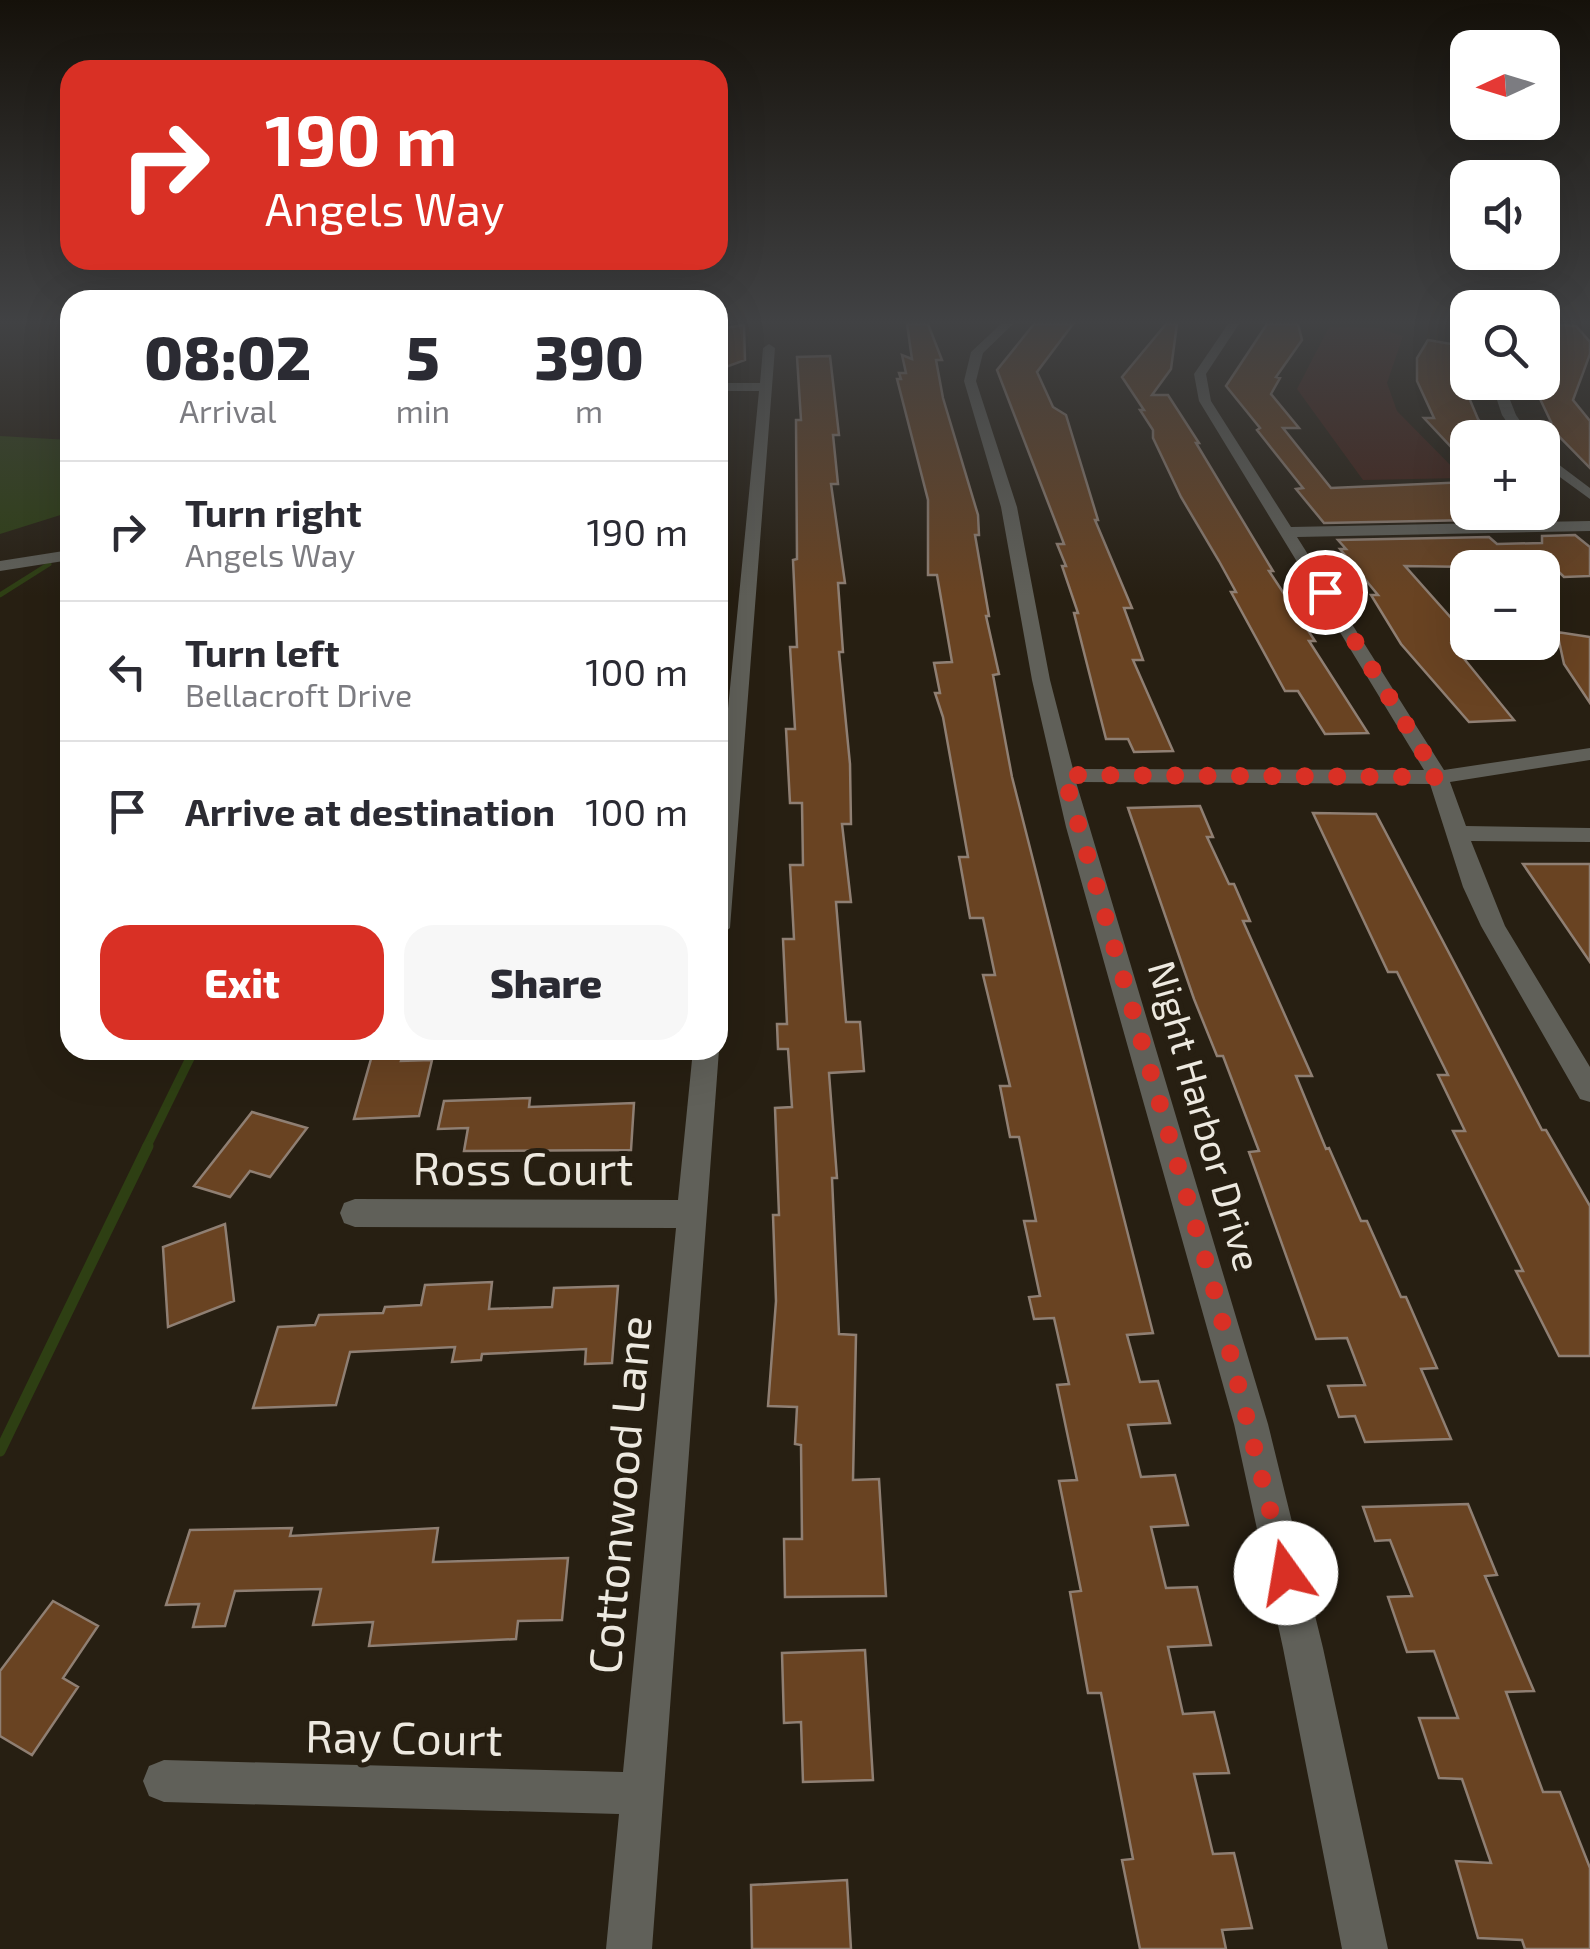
<!DOCTYPE html>
<meta charset="utf-8">
<style>
:root{--surface:#fff;--page:#f7f7f7;--text:#2b2b33;--muted:#7c7c81;--line:#e1e1e2;--accent:#d93025}
body{margin:0;font-family:"Exo 2",sans-serif;background:var(--page);color:var(--text);height:100vh;display:flex;flex-direction:column;font-size:38px;white-space:nowrap}
*{box-sizing:border-box;margin:0}
p{font-size:32px;color:var(--muted)}
.icon{flex:none;width:55px;height:55px;fill:none;stroke:currentColor;stroke-width:2;stroke-linecap:round;stroke-linejoin:round}
.map{position:relative;flex:1;overflow:hidden}
.details{position:absolute;left:60px;top:290px;width:668px;height:770px;display:flex;flex-direction:column;background:var(--surface);border-radius:30px;box-shadow:0 10px 40px #0002}
.details>*{flex:none}
.hud{position:absolute;left:60px;top:60px;width:668px;height:210px;border-radius:30px;box-shadow:0 10px 40px #0002;background:#d93025;color:#fff;overflow:hidden}
.needle{width:65px;rotate:266deg}
.controls{position:absolute;left:1450px;top:30px;display:grid;gap:20px}
.controls a{display:grid;place-items:center;width:110px;height:110px;border-radius:20px;background:var(--surface);box-shadow:0 10px 40px #0002;font-size:50px}
.pin{position:absolute;display:grid;place-items:center;width:85px;height:85px;color:#fff;margin:-42px;border:5px solid #fff;border-radius:50%;box-shadow:0 2px 10px #0007}
.me{position:absolute;width:110px;margin:-55px;rotate:347deg;stroke-linejoin:round;filter:drop-shadow(0 0 8px #0008)}
.turn{display:flex;align-items:center;gap:35px;height:210px;padding:0 40px;font-size:45px}
.turn .icon{width:130px;height:130px;stroke-width:2.5}
.turn b{display:block;font-size:70px;line-height:85px}
.eta{display:flex;justify-content:space-evenly;align-items:center;height:170px;text-align:center}
.eta b{font-size:60px;font-weight:800;line-height:70px}
.action{display:flex;gap:20px;margin-top:auto;padding:20px 40px}
.action a{flex:1;height:115px;border-radius:30px;background:var(--accent);color:#fff;font-size:40px;font-weight:800;line-height:115px;text-align:center}
.action a+a{background:var(--page);color:var(--text)}
ul{padding:0;list-style:none}
li{display:flex;align-items:center;gap:30px;height:140px;padding:0 40px;border-top:2px solid var(--line)}
li div{flex:1}
li b{display:block;font-size:38px}
li em{font-style:normal}
.map>svg:first-child{display:block}
</style>
<div class="map">
<svg width="1590" height="1949" viewBox="0 0 1590 1949">
<rect width="100%" height="100%" fill="#271f12"/>
<path fill="#442218" d="M1329 327 1379 328 1403 336 1387 383 1397 411 1463 478 1363 480 1297 389Z"/>
<path fill="#2e3f13" d="M0 436 70 440V512L0 534Z"/>
<g fill="none" stroke-linecap="round" stroke-linejoin="round">
<path stroke="#2e3f13" stroke-width="5" d="M0 595 49 564"/>
<path stroke="#2e3f13" stroke-width="9" d="M146 1148 194 1050"/>
<path stroke="#2e3f13" stroke-width="11" d="M0 1451 148 1146"/>
</g>
<path fill="#694322" stroke="#8f7f73" stroke-width="2.5" d="M907 324H928L942 360H936L943 398 978 515 979 535H975L989 616H986L999 674 993 675 1012 777 1153 1333 1127 1335 1140 1382 1158 1381 1170 1423 1128 1425 1141 1477 1175 1475 1188 1525 1151 1527 1166 1588 1197 1587 1211 1645 1168 1647 1183 1714 1214 1712 1229 1773 1194 1774 1213 1854 1234 1853 1252 1928 1222 1930 1226 1949H1140L1122 1860 1133 1859 1101 1693H1088L1070 1592 1081 1591 1059 1481 1077 1480 1057 1385 1069 1384 1054 1318 1034 1319 1029 1297 1040 1296 1024 1221H1036L1019 1137H1010L1000 1086H1010L983 975H995L983 918H970L959 857H968L943 717 935 693H940L934 663 952 662 937 575H928V500L897 379H901L899 373H906L902 355 912 359Z
M1034 324H1073L1037 372 1053 407 1066 415 1098 520H1095L1132 608H1124L1143 660H1133L1173 751 1134 752 1128 739H1106L1074 613H1078L1062 566H1066L1057 544H1064L997 370Z
M1166 324H1177L1171 369 1152 395H1168L1199 443H1196L1273 571H1269L1315 641H1309L1368 733 1325 734 1298 691H1285L1231 592H1236L1219 561 1181 497 1153 438V430L1140 410H1144L1122 377Z
M1267 324H1298L1302 340 1276 377 1280 378 1271 394 1299 428H1283L1331 488 1468 482V516L1471 520 1324 523 1296 489 1303 488 1257 430 1260 428 1226 386Z
M1542 324 1576 326 1590 342V354L1573 400 1590 421V468L1545 422H1551L1532 382H1542Z
M744 325 745 360 718 370V329Z
M1428 340 1463 346 1467 393 1478 419 1493 438H1468V465L1424 418H1434L1417 381V358Z
M830 356 839 435H833L838 484H831L845 583H838L843 652H839L850 764 851 824H842L851 902H836L846 1022H860L864 1071 829 1073 837 1178H832L839 1334 856 1335 853 1480 879 1479 886 1596 785 1597 784 1539H802L801 1445 795 1444 797 1407 768 1406 776 1301 773 1215H779L775 1108 792 1107 788 1049H778L777 1024H787L783 939H794L790 865H803L802 803H790L786 729H795L790 647H797L793 560 797 559 796 420H801L797 357Z
M1575 535 1590 547V576L1564 577 1559 572H1542V568L1405 566 1468 637V642L1474 645 1452 644 1514 720 1469 722 1401 644 1371 595H1378L1340 549H1346L1338 540 1489 537 1497 544 1542 543V536Z
M1557 632 1590 637V703L1564 664Z
M1200 806 1213 837H1207L1229 884H1234L1250 921H1243L1312 1076H1296L1326 1149 1329 1148 1361 1221H1367L1401 1297H1406L1437 1368 1421 1369 1451 1439 1365 1442 1355 1416 1339 1417 1328 1386 1365 1385 1347 1338 1316 1339 1249 1152 1259 1151 1223 1056H1217L1194 999 1128 808Z
M1313 813 1376 814 1542 1130H1546L1590 1206V1356H1559L1516 1271H1523L1453 1131H1465L1438 1075H1448L1397 972H1388Z
M1523 864H1590V962Z
M404 1051 401 1061 432 1060 419 1116 354 1119 373 1052Z
M530 1098 529 1107 634 1103 631 1150 464 1151 468 1128 438 1129 444 1101Z
M252 1112 307 1128 270 1177 250 1171 230 1197 194 1186Z
M225 1224 234 1301 168 1327 163 1247Z
M492 1282 489 1309 552 1307 554 1288 618 1286 612 1363 585 1364 586 1349 482 1354 481 1360 452 1362 455 1347 350 1352 336 1405 253 1408 278 1327 315 1325 319 1315 383 1313 385 1307 421 1305 425 1285Z
M1468 1504 1497 1575 1485 1576 1534 1691 1506 1692 1543 1792H1560L1590 1868V1949H1525L1522 1940 1478 1938 1456 1861 1491 1863 1462 1779 1439 1778 1419 1718H1458L1434 1651 1407 1652 1388 1597 1412 1596 1390 1540 1375 1541 1363 1507Z
M292 1528 290 1536 438 1528 433 1562 568 1558 562 1620 518 1621 516 1639 369 1646 373 1622 313 1625 321 1589 235 1591 225 1626 193 1627 199 1604 166 1605 190 1530Z
M53 1601 98 1626 63 1678 78 1687 32 1755 0 1736V1671Z
M865 1650 873 1780 803 1782 801 1722 784 1723 782 1653Z
M847 1880 851 1949H752L751 1885Z"/>
<g fill="none" stroke-linecap="round" stroke-linejoin="round">
<path fill="#606059" fill-rule="evenodd" d="M1001 324H1013L983 353 976 381 1017 507 1050 680 1073 769 1424 770 1199 401 1194 374 1228 324H1239L1206 374 1211 401 1291 527 1590 521V531L1297 537 1444 770 1590 748V760L1450 782 1466 826 1590 828V842L1471 841 1505 926 1590 1067V1102L1580 1099 1481 926 1463 887 1430 784 1076 782 1268 1424 1323 1648 1388 1949H1342L1283 1648 1234 1424 1066 827 1032 680 1001 507 964 381 971 352Z
M769 344 775 348 772 387 730 928 718 937V811L759 391H718V383H760L763 348Z
M1491 382H1503L1516 415 1532 438H1518L1502 415Z
M1542 452 1590 488V499L1542 464Z
M70 550V560L0 571V561Z
M718 1047 719 1050 652 1949H606L619 1814 164 1802 149 1796 143 1781 149 1766 164 1760 623 1772 676 1228 355 1227 344 1223 340 1213 344 1203 355 1199 678 1200 693 1050H718Z"/>
</g>
<linearGradient id="sky" x2="0" y2="1"><stop stop-color="#15110a"/><stop offset="0.54" stop-color="#414244"/><stop offset="1" stop-color="#414244" stop-opacity="0"/></linearGradient>
<rect width="1590" height="596" fill="url(#sky)"/>
<g fill="none" stroke-linecap="round" stroke-linejoin="round">
<path stroke="#d93025" stroke-width="18" stroke-dasharray="0 32.4" d="M1286 1573 1215 1293 1064 775 1438 777 1325 592"/>
</g>
<g text-anchor="middle" stroke-width="10" stroke-linejoin="round" paint-order="stroke">
<g font-size="38" fill="#ede9e0" stroke="#271f12">
<text transform="translate(1204 1116) rotate(74)" y="13">Night Harbor Drive</text>
</g>
<g font-size="45" fill="#ede9e0" stroke="#271f12">
<text x="523" y="1185">Ross Court</text>
<text transform="translate(620 1495) rotate(-85)" y="16">Cottonwood Lane</text>
<text transform="translate(404 1738) rotate(1)" y="16">Ray Court</text>
</g>
</g>
</svg>
<div class="controls">
<a><svg class="needle" viewBox="-14 -14 28 28"><path d="M0-13l5 13h-10z" fill="#e53935"/><path d="M0 13l5-13h-10z" fill="#7c7c81"/></svg></a>
<a><svg class="icon" aria-label="sound" viewBox="0 0 24 24"><path d="M4 9h4l5-4v14l-5-4H4zM17 9q2 3 0 6"/></svg></a>
<a><svg class="icon" aria-label="search" viewBox="0 0 24 24"><circle cx="10" cy="10" r="6"/><path d="M15 15l6 6"/></svg></a>
<a>+</a>
<a>−</a>
</div>
<div class="pin" style="left:1325px;top:592px;background:#d93025"><svg class="icon" aria-label="arrive" viewBox="0 0 24 24"><path d="M6 21V4h12l-3 4 3 4H6"/></svg></div>
<svg class="me" style="left:1286px;top:1573px" viewBox="-20 -20 40 40"><circle r="19" fill="#fff"/><path d="M0-13L10 11 0 6-10 11z" fill="#d93025"/></svg>
<div class="hud">
<div class="turn"><svg class="icon" aria-label="right" viewBox="0 0 24 24"><path d="M7 20v-9h11M14 6l5 5-5 5"/></svg><div><b>190 m</b>Angels Way</div></div>
</div>
<section class="details">
<div class="eta">
<div><b>08:02</b><p>Arrival</p></div>
<div><b>5</b><p>min</p></div>
<div><b>390</b><p>m</p></div>
</div>
<ul>
<li><svg class="icon" aria-label="right" viewBox="0 0 24 24"><path d="M7 20v-9h11M14 6l5 5-5 5"/></svg><div><b>Turn right</b><p>Angels Way</p></div><em>190 m</em></li>
<li><svg class="icon" aria-label="left" viewBox="0 0 24 24"><path d="M17 20v-9H6M10 6l-5 5 5 5"/></svg><div><b>Turn left</b><p>Bellacroft Drive</p></div><em>100 m</em></li>
<li><svg class="icon" aria-label="arrive" viewBox="0 0 24 24"><path d="M6 21V4h12l-3 4 3 4H6"/></svg><div><b>Arrive at destination</b></div><em>100 m</em></li>
</ul>
<div class="action"><a>Exit</a><a>Share</a></div>
</section>
</div>
